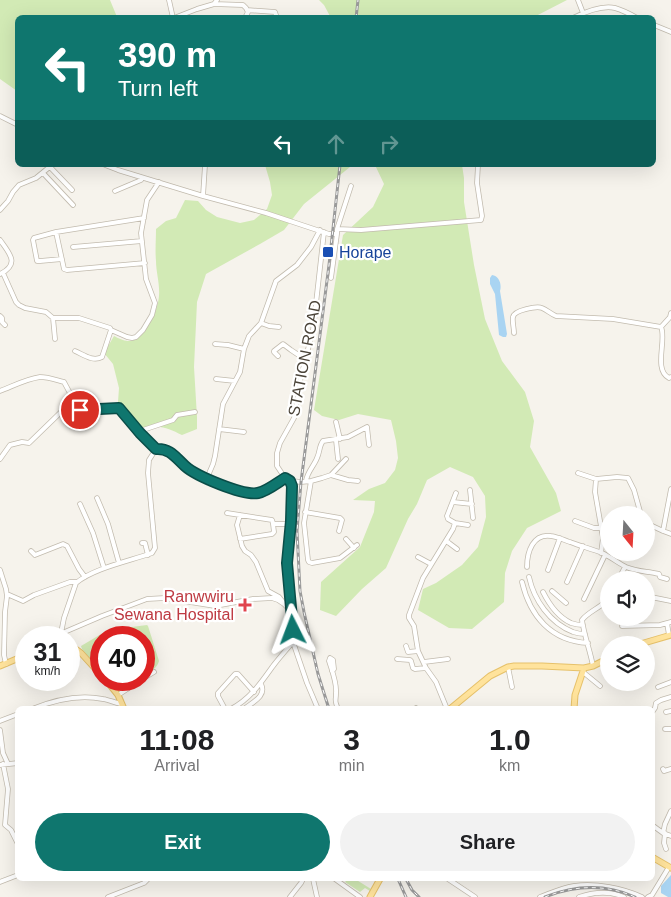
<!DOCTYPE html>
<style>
:root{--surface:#fff;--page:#f2f2f2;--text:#202124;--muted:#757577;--accent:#0f766e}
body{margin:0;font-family:Helvetica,sans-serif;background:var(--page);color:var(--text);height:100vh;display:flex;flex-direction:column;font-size:19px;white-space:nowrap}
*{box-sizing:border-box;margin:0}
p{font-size:16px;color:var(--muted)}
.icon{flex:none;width:28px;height:28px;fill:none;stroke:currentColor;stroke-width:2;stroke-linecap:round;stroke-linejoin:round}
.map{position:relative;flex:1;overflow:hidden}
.panel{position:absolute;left:15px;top:706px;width:640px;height:175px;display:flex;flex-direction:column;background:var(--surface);border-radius:8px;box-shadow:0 5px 20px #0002}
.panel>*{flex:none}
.banner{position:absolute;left:15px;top:15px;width:641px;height:152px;border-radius:8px;box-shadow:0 5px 20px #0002;background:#0f766e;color:#fff;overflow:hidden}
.needle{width:32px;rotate:162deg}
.fabs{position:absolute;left:600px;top:506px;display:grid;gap:10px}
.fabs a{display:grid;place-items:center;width:55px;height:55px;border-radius:50%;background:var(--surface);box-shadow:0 5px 20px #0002;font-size:25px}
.speed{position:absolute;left:15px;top:626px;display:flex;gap:10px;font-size:25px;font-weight:700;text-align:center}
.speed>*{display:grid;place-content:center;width:65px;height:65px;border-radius:50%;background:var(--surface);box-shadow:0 5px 20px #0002;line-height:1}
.speed small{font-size:12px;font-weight:400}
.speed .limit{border:8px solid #d22;background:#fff;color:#111}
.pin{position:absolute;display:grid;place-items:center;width:42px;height:42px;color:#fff;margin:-21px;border:2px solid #fff;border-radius:50%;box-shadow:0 1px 5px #0007}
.me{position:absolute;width:55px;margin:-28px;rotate:357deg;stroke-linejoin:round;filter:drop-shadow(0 0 4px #0008)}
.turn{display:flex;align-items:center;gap:18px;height:105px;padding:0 20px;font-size:22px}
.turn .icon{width:65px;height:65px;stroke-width:2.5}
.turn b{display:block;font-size:35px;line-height:42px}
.lanes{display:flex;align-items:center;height:48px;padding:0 20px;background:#0003;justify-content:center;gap:25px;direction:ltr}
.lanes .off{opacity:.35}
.eta{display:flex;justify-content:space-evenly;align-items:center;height:85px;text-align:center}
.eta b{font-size:30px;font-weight:600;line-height:35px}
.action{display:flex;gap:10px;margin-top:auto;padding:10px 20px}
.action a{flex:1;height:58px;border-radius:30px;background:var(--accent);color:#fff;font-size:20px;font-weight:600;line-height:58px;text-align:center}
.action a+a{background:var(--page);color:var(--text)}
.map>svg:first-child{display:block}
</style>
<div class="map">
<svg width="671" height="897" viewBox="0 0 671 897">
<rect width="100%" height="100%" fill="#f6f3ec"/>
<path fill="#d2eab5" d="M0 0H110L117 17 18 18 17 91 0 79Z
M319 0H567L534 17 331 18 324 5Z
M265 165H358L350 167 304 204 284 230 260 244 206 274 197 302 194 367 197 417V429L182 435C168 428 158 423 143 430L118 402 119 388 113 364 104 353 114 336C118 338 124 341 128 341 145 341 158 310 159 296 160 284 156 272 156 261 155 250 156 240 156 229L166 221 176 218 185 200 198 201 206 210 217 217 240 223 254 220 267 209 272 195 270 182Z
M375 165H462L464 178V202L474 265 485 319 502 361 525 392 534 421 530 447 556 493 561 511 527 528 512 551 505 573 504 602 472 629 449 628 418 610 423 589 436 583 462 565 478 547 486 517 485 496 473 477 450 467 427 480 417 504 408 519 386 568 362 589 336 616 320 610 321 582 360 547 374 512 375 501 353 500 369 489 385 483 395 470 398 458 396 441 391 420 358 414 339 420 322 416 314 410 343 235 373 207 384 184Z
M147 625 148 626 159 661C157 669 150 671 144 675V638H101V671L82 649 81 646 108 630Z
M348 879H355L371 889 370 891 365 888 360 892 345 882Z"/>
<path fill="#a9d4f2" d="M492 275C499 276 502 284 500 291L507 334 506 337H503L499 335 495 294 490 284V278Z
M671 875V897H668L661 893V886Z"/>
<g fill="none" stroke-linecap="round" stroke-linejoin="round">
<defs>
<path id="minor" d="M169 0 173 18
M578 0 583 13
M214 4 243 5 246 8 248 12 245 18
M247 10 275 12 277 18
M174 18 197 9 214 4 217 0
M573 18C585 12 602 5 615 8 622 10 630 14 637 18
M654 25 671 32
M0 116 18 125
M105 165 118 170 203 196 266 213 329 234H337V229
M50 167 72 190
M43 173 73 205
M351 186 337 229 361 230 481 220 482 216 477 183 478 165
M115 191 141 180 142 178
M203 196 205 165
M0 210 8 201 13 192 19 185 36 178 52 165
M56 232 64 269 67 270 145 263
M0 240C10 254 20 264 0 274
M73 247 142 241
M62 259 40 261H37L33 240 34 238 56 232 144 218
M3 273 16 302 19 305 25 308 46 312 53 318H79L110 328 111 330 102 357C93 362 84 355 75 351
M331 278 337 234
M0 316 2 318V322L5 325
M53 318 55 339
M261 323 269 326 279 327
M661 327 670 317 671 313
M111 330 127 337 132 338 136 337 143 330 152 315 155 303 146 279 141 233 147 200 159 182
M514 333C514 328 512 321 513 317 514 310 537 306 542 308 547 310 551 314 556 316L613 319 661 327C667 339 653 370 669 378L671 377
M215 344 228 345 244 349
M278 356 274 352V351L283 344 291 350 306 360
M216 379 235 381
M0 391C13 386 26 379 40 377 48 377 56 380 64 382L78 408 84 410 119 408 139 433 156 449 149 460 148 473 155 548 152 553C130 561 94 568 76 583L64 618 60 638
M336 422 340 439
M219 429 244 432
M139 433 143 430 173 420 177 415 195 412
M336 440 338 459
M156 449C170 448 176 458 185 466 196 476 243 496 258 493 267 491 277 483 285 478
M0 459 10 445 22 442 29 443 61 412 75 403
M578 473 596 479 617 477 628 478 634 490 641 515
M331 475 346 459
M207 478 213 464 215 456 223 404 240 372 244 349 249 336 261 323 276 281 297 265 311 247 320 230
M596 479 595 492 603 538 601 553
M291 481 301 482 311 481 322 478 331 475 348 480 358 481
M306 481C307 472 314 466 317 458 320 452 319 446 323 441L348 437 367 427 369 445
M311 481 304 523 308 560 309 562 312 563 340 558 357 545
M470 490 473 518
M97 498 108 524 119 563
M453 502 472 504
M80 504 93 533 104 568
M305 512 340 518 342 520 339 531
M227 513 272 520 273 523 274 524H290
M240 515 237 525 242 546 245 551 251 555 256 562 268 591 279 597 283 602
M575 521 594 528H601
M455 523 468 525
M646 523 663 531 671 534
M663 531 671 489
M648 534 649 524
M240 539 272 534 274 532 273 524
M346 539 354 548
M446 541 449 543 457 549
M142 543H145L148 555
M31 551 35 555 63 544 67 546 79 569 85 577
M418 557 431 564
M527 567C527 552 533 533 551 536 558 537 564 540 570 542 580 546 592 549 602 553 611 557 618 563 626 567 638 572 648 571 659 574L660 577 667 579
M0 570 6 589 7 596 5 612 4 655 6 664
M548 570 560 538
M529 577C534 600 550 623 573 632 576 633 581 634 585 634
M618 580 625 567
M522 582C530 616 551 641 588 643
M567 582 583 546
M552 591 566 603
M543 592C549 604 558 617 571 623 574 624 579 625 583 625
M7 594 23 601 34 595 70 582H77
M646 596 671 601
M584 599 605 555
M667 623 669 635
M622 626 660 625 671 622
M60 634 102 616 147 599 165 598 215 606 253 599 272 598 278 600 284 604 292 612
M406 646 408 652 418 651
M397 659 410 660 411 661 413 668 415 669 426 668
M424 662 448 659
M593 666C590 650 584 635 582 620 589 611 601 608 609 598
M508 667 512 687
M332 671 334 669 333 660 330 658 329 661C332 671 337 683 336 693 336 702 334 699 338 709
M583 672 600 686
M144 678 154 672
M658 687 671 682
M118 695 141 680
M32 709C54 700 79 694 103 699 109 700 116 703 122 704
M225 709 218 696V693L235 674H238L254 692
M231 709C250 699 261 683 273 666 279 658 286 650 293 642
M244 709C253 702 267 696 261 684
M318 709 307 683 293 642 292 613 287 563 291 521 292 486 291 481 285 478 277 466V453L280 443 294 418 301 376 313 330 324 232
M415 709 416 708
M447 709 436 682 426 668 418 651 414 626 409 618V615L423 578 453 529 455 523 448 519 447 516 456 493
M653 711 655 708 656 703 661 700 671 697
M666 712 671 711
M0 721 18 714
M665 729H671
M0 730 3 753 8 764
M3 764 8 789 5 825 11 830 18 844
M0 765 18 763
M663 769 664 771 671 769
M652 825 663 833 671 836
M663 833 665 824 671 811
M665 833 664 843 666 849
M313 879 317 897
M335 879 360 897
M448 879 475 897
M0 882 18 875
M108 897 144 883 148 879
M290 897 301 883 303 879
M540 897C551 893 562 888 574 886 596 883 622 888 642 897
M579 897C594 892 610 891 624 897
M648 897 652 895 669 867"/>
<path id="major" d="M69 644 81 653 101 675
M637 645 671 635
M0 666 26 655
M106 680 118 695 124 709
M450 709 490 676 508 667 514 666H542L584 668 593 666 609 658
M574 709 575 695 584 668
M652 857 671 868
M370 897 380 879"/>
</defs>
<use href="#minor" stroke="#c2bbae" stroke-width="5.5"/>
<use href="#major" stroke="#e6c16a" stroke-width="7"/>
<use href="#minor" stroke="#fff" stroke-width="4"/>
<use href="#major" stroke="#ffe39c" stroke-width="5"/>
<defs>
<path id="rail" d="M356 18 358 0
M329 709 318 674 304 612 300 591 297 531 301 482 329 265 340 165
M398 879 406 897
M406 879 412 890 419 897
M545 897C575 885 606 884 635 897"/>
</defs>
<use href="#rail" stroke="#9a9a9a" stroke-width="3"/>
<use href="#rail" stroke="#fff" stroke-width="1" stroke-dasharray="4" stroke-linecap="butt"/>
</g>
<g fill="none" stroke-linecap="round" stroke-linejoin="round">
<defs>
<path id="route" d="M80 410 119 408 140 433 156 449C170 448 176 458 185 466 196 476 243 496 258 493 267 491 277 483 285 478L290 481 292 486 291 521 287 563 293 630"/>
</defs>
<use href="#route" stroke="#0a4d48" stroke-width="12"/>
<use href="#route" stroke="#0f766e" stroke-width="9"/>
</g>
<rect fill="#1a4fb4" stroke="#fff" stroke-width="2" x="322" y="246" width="12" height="12" rx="2.5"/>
<path fill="#e0444e" stroke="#fff" stroke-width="2" d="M242.5 597.5h5v5h5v5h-5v5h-5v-5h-5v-5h5z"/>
<g text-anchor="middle" stroke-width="4.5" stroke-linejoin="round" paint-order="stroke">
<g font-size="16" fill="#164399" stroke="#fff" text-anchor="start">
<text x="339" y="258">Horape</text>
</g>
<g font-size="16" fill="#4b4439" stroke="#fff">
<text transform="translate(304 358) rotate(-79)" y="6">STATION ROAD</text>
</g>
<g font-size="16" fill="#be3a42" stroke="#fff" text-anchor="end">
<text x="234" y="602">Ranwwiru<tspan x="234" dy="18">Sewana Hospital</tspan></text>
</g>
</g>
</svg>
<div class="fabs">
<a><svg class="needle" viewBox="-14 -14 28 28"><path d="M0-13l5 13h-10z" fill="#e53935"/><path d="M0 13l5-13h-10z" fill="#757577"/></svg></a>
<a><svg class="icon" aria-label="sound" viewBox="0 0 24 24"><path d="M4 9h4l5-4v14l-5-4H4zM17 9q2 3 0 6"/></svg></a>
<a><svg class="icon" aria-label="layers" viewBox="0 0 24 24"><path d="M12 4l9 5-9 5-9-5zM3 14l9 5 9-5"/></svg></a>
</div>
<div class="speed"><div>31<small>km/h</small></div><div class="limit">40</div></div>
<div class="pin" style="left:80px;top:410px;background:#d93025"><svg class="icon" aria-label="arrive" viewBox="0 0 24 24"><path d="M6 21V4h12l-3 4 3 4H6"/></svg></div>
<svg class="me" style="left:293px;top:630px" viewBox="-20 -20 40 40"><path d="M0-17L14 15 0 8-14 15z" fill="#0f766e" stroke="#fff" stroke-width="4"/></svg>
<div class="banner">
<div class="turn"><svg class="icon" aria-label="left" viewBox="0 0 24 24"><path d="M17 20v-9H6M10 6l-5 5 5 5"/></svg><div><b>390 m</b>Turn left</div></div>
<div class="lanes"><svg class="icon" aria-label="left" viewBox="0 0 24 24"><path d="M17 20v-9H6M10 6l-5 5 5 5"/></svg><svg class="icon off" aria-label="ahead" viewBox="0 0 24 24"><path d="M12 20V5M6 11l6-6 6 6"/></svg><svg class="icon off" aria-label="right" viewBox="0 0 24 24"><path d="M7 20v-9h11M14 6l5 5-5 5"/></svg></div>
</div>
<section class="panel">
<div class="eta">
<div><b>11:08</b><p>Arrival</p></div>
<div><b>3</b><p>min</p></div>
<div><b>1.0</b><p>km</p></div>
</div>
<div class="action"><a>Exit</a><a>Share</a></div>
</section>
</div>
